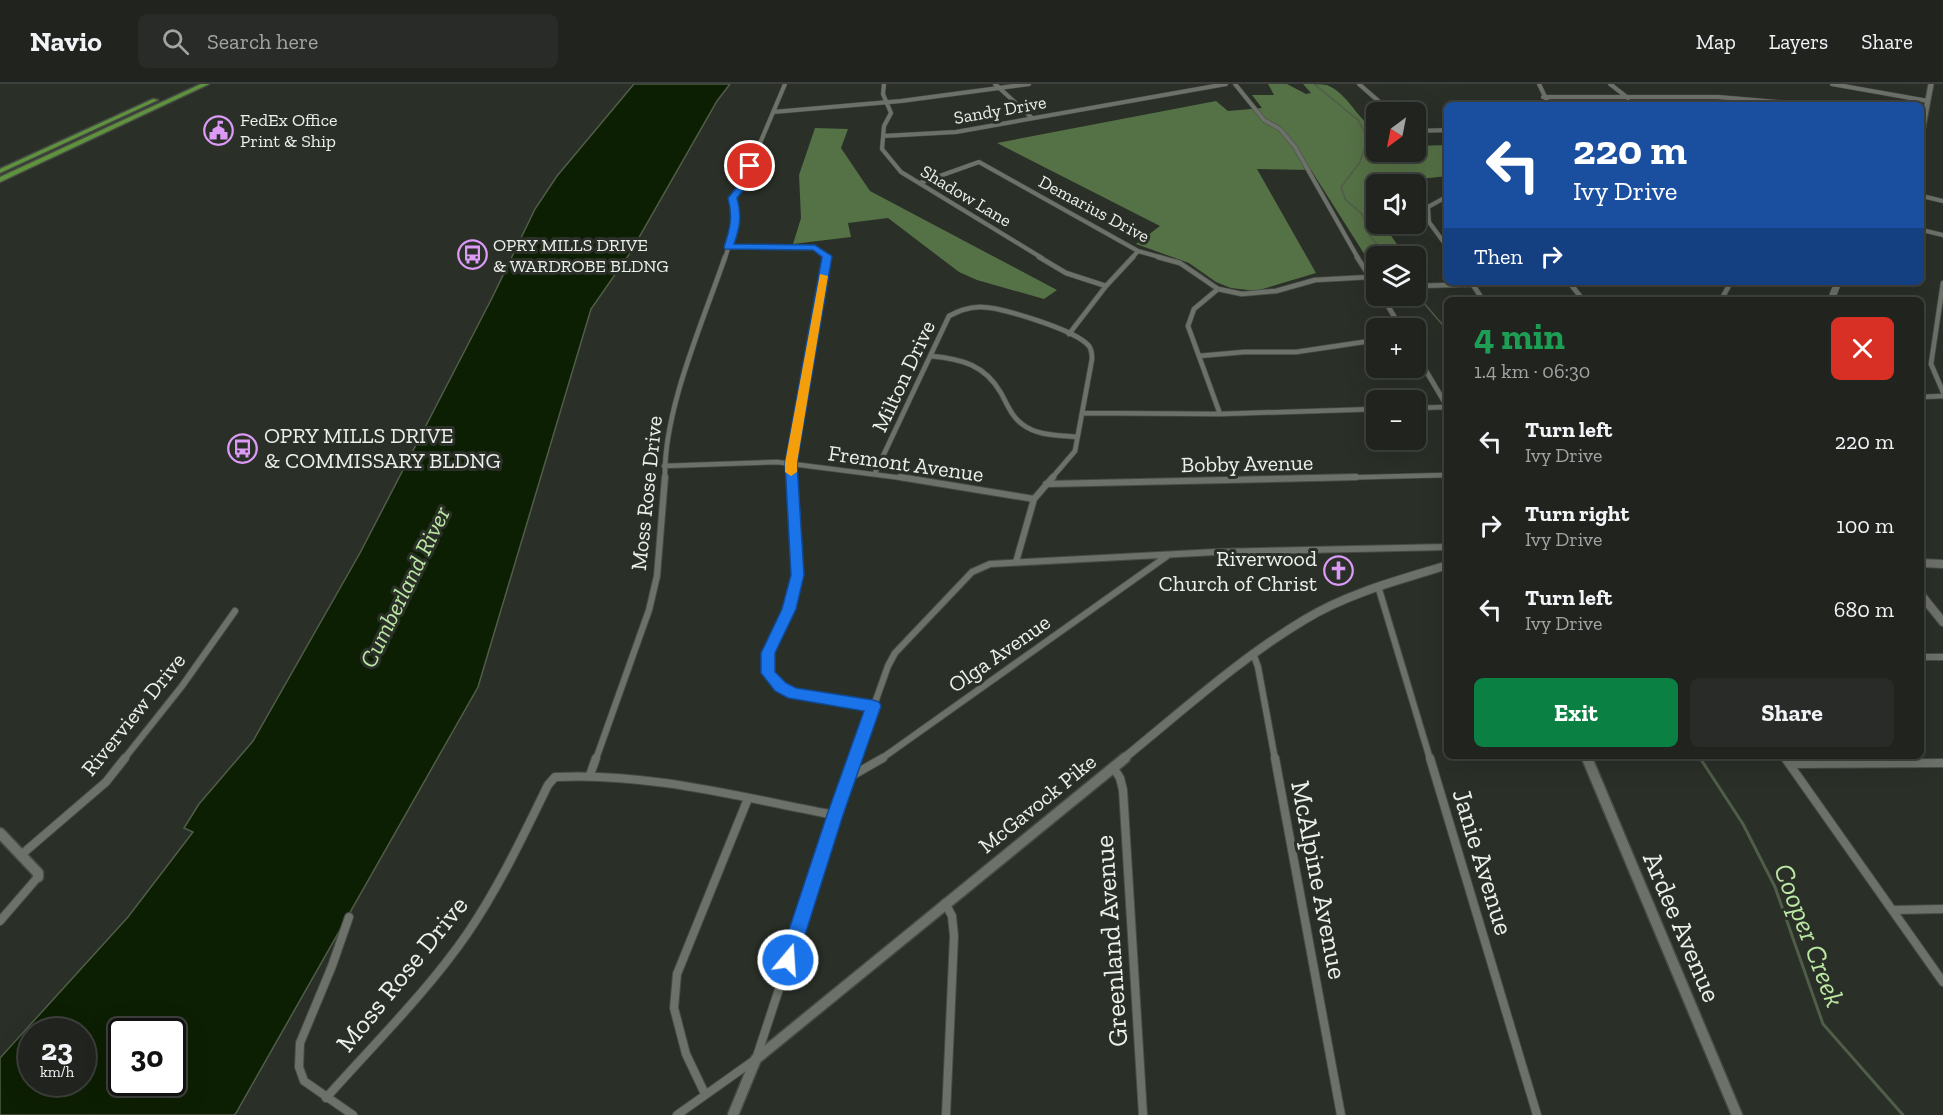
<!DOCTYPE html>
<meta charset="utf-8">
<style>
:root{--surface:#20231e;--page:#282b27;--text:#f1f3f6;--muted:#a2a4a4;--line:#3d403c;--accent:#0b8043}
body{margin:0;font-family:"Zilla Slab",serif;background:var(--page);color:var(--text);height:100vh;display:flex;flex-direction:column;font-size:22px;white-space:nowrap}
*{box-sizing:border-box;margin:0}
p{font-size:20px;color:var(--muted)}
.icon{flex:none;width:33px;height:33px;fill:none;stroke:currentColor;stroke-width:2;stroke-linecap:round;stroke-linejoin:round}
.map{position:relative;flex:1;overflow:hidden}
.drawer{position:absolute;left:1444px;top:213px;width:480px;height:462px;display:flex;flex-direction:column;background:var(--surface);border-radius:9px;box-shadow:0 6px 24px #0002,0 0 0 2px var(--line)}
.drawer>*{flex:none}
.guide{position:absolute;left:1444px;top:18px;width:480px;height:183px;border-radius:9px;box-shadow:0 6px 24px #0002,0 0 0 2px var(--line);background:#1a4fa0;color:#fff;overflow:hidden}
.needle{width:39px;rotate:212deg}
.tools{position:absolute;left:1366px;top:18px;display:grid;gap:12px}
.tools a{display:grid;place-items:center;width:60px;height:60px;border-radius:9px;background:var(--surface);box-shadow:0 6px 24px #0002,0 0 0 2px var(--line);font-size:30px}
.speed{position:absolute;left:18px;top:934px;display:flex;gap:12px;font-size:30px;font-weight:700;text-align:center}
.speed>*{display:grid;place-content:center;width:78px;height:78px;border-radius:50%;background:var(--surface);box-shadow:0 6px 24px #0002,0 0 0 2px var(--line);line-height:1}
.speed small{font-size:15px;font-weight:400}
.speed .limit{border:3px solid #111;border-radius:9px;background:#fff;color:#111}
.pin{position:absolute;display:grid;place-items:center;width:51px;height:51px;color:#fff;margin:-26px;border:3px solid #fff;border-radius:50%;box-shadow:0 2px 6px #0007}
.me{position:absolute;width:66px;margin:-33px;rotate:18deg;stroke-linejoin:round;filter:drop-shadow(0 0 4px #0008)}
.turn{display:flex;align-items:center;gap:21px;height:126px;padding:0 30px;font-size:27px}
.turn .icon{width:78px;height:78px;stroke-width:2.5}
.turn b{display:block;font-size:42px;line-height:51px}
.then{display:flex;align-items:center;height:57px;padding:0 30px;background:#0003;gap:12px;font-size:22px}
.round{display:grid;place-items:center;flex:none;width:63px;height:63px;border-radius:9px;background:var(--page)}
.headline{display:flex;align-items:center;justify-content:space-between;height:102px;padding:0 30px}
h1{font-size:36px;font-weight:700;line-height:45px;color:#1e9e55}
.button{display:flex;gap:12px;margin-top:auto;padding:12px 30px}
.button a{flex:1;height:69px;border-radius:9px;background:var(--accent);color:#fff;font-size:24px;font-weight:700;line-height:69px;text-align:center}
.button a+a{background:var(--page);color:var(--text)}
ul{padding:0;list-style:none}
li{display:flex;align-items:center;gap:18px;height:84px;padding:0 30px}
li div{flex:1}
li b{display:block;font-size:22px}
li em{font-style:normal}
header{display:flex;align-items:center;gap:36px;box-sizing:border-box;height:84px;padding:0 30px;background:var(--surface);border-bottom:2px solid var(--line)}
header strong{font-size:28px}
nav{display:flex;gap:33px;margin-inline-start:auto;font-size:21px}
.search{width:420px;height:54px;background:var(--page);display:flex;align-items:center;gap:15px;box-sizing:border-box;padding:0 21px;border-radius:9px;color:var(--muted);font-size:22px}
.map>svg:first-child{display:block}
</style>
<header>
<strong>Navio</strong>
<div class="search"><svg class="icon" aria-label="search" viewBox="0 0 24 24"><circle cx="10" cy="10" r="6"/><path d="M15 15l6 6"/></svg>Search here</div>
<nav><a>Map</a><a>Layers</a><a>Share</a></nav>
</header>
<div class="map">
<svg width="1943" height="1031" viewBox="0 0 1943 1031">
<rect width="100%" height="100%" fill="#2a2f28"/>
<path fill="#557146" d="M1268 0H1287L1306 10 1311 9 1303 0C1310 0 1321 0 1327 1 1349 10 1357 36 1377 47V68H1416V62L1447 61V92L1377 100V103L1368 106 1377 130V140H1383L1405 172H1377V190L1311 86 1257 85 1316 189 1256 207 1231 204 1216 198 1189 179 1136 160 1160 142 997 59 1216 17 1228 27 1262 24 1252 11H1274Z
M815 44 848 45 841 64 870 107 1057 206 1044 215 977 196 959 188 888 134 848 139 851 153 793 160 801 134 799 91Z"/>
<path fill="#0d1f02" stroke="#505d48" stroke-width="1.5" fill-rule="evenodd" d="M634 0H730L717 17 630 169 591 225 478 603 236 1029 234 1031H0V974L128 833 193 748 184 744 199 720 253 657 360 469 492 214 535 125 557 92ZM32 948H82V999H32ZM122 948H172V999H122Z"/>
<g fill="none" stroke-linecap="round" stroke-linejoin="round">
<path stroke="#505d48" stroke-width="1.5" d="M1314 0 1358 36 1368 54 1360 78 1341 103 1345 115 1362 130 1370 152 1387 172
M1416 210 1448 247"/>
<path stroke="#505d48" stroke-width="2" d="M1699 672 1701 675"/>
<path stroke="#505d48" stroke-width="3" d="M1700 674 1743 740 1775 803 1823 940 1903 1031"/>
<defs>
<path id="street-far3" d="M884 0 883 10 891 29 884 42 882 65 901 88 1042 174
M995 0 1032 34
M1235 0 1264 36 1280 45 1295 63 1358 174
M1359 0 1391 28
M1539 0 1549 21
M1610 0 1628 14
M1832 0 1928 17
M1543 13H1718L1812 21
M773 28 901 17 1029 0
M1416 47 1448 46
M883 52 956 48 1226 0
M920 99 979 78 1138 167 1163 174
M1448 112 1428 123 1429 138 1448 164
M1922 112 1943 117
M1922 146 1943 151
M728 163 815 164 827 172V174
M725 174C732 152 739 137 732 114L741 104 785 0
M1132 174 1138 167"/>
<path id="street-far2" d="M1039 173 1066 189 1106 202
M1158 173 1180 179 1218 205 1242 210 1276 207 1315 196 1370 193
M1357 173 1377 204
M1471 198 1483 216
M1569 198 1583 216
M1943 199 1931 280 1943 308
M1416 202 1547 198
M1218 205 1194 225 1188 242 1220 330
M1382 212 1401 244
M1721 216 1731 198
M1069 250 1106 202 1133 173
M1416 270 1448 324
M931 272C962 275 985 281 1001 309 1007 320 1012 333 1022 340 1037 352 1058 351 1076 353
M1199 272 1244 268H1296L1377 256
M1922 313 1943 312
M1416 324 1447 323
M1083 329 1220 330 1377 325
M664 382 777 378 910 395
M875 389 949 232C959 227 968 223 980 223 1001 223 1076 246 1089 262 1092 266 1092 270 1092 275L1075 367 1051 395
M665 395C663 326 703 238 725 173
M792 395 791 379 827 173
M1289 395 1448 391"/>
<path id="street-far1" d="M792 393 798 491 789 525 768 569V589L781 603 793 610 873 622
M900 393 1034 415
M1046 400 1356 393
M1016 478 1034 415 1053 393
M1378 502 1430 675
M1253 569 1258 583 1275 675
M1922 573H1943
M1784 672 1786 675
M124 675 182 602 235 527
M596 675 649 526 657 492 665 393
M855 675 888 582 895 569 972 488 990 480 1216 468 1448 463
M881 675 1167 472"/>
<path id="street" d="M1275 674 1341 1031
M1430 674 1537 1031
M1785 674 1943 898
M1790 680 1943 679
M1113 683 1120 694 1123 706 1143 1031
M590 691 596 674
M848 694 883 674
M21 771 106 698 125 674
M945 819 952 832 954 852 946 1031
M1893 826 1943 825
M349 833 332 882 300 959 299 983 304 997 353 1031
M0 837 38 793
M705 1010 686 970 674 924 677 890 747 717
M326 1014C373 961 427 908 467 850 499 803 523 752 548 701L555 693C648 688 744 714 835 731
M677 1031 756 975 855 674"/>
<path id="secondary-far3" d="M1922 48 1931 0"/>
<path id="secondary-far2" d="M1831 216 1838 198"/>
<path id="secondary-far1" d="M1922 479 1943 480
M1922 512 1943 538
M1586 672 1587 675
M1123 675C1182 627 1239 575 1304 536 1348 509 1399 496 1448 481"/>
<path id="secondary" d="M1587 674 1737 1031
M0 749 38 789V793
M733 1031 756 975 1125 674"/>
<path id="highway" d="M201 0H209L0 98V93Z
M153 15 158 16 0 89V85Z"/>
</defs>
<use href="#street-far3" stroke="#474b45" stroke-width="5"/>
<use href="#street-far2" stroke="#474b45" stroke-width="6"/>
<use href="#street-far1" stroke="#474b45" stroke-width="8"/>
<use href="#street" stroke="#474b45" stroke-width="10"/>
<use href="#secondary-far3" stroke="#474b45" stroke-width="7"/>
<use href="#secondary-far2" stroke="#474b45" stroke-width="8"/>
<use href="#secondary-far1" stroke="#474b45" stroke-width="10"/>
<use href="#secondary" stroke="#474b45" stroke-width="13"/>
<use href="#highway" stroke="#474b45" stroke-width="3"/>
<use href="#street-far3" stroke="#6c7169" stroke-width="4"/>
<use href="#street-far2" stroke="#6c7169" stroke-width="4.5"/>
<use href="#street-far1" stroke="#6c7169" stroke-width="6"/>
<use href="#street" stroke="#6c7169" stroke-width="8"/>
<use href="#secondary-far3" stroke="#6c7169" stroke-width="5"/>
<use href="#secondary-far2" stroke="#6c7169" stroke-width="7"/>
<use href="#secondary-far1" stroke="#6c7169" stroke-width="8"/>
<use href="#secondary" stroke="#6c7169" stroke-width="10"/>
<use href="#highway" fill="#5e923d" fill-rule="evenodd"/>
</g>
<path fill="#1a73e8" stroke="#114b97" stroke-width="1.5" d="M747 81 754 82 745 104 737 114C742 132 740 143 734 160L815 161 832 172 797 379 804 491 796 525 775 569V588L786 599 796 604 873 616 879 618 881 622 843 731 797 876 794 882 788 884 782 882 779 876 827 731 864 627 788 614 775 607 761 589V569L782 525 791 491 785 379 822 173 813 166 725 165 724 163C730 145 733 133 728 114L737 103Z"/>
<path fill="#f59e0b" d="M820 190 828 192 797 379V388L791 392 785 388V379Z"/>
<defs>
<symbol id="civic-ring" viewBox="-11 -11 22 22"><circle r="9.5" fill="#2a2f28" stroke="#da9af6" stroke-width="1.5"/><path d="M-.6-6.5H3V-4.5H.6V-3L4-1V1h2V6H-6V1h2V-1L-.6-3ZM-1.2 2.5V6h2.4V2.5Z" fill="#da9af6"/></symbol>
<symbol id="bus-ring" viewBox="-11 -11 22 22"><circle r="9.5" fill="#2a2f28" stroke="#da9af6" stroke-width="1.5"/><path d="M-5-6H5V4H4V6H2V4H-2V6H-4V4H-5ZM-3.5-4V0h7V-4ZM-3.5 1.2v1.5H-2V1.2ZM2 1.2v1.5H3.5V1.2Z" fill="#da9af6"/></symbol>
<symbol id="church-ring" viewBox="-11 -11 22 22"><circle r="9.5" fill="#2a2f28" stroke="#da9af6" stroke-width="1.5"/><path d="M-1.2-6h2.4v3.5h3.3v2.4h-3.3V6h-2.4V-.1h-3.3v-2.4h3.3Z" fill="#da9af6"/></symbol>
</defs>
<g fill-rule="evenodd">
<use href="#civic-ring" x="202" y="30" width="33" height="33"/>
<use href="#bus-ring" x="456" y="154" width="33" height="33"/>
<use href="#bus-ring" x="226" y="348" width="33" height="33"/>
<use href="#church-ring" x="1322" y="470" width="33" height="33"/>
</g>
<g text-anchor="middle" stroke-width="6" stroke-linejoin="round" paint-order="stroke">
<g font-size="18" fill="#ecefeb" stroke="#2a2f28">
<text transform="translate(1000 26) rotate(-10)" y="6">Sandy Drive</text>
<text transform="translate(966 112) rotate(31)" y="6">Shadow Lane</text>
<text transform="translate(1094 125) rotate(28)" y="6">Demarius Drive</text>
</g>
<g font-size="18" fill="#ecefeb" stroke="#2a2f28" text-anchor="start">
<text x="240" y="42">FedEx Office<tspan x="240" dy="21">Print &amp; Ship</tspan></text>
<text x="493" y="167">OPRY MILLS DRIVE<tspan x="493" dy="21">&amp; WARDROBE BLDNG</tspan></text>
</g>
<g font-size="22" fill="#ecefeb" stroke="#2a2f28">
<text transform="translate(903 292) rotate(-65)" y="8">Milton Drive</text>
<text transform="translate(906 379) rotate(8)" y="8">Fremont Avenue</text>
<text transform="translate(1247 379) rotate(-1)" y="8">Bobby Avenue</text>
<text transform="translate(646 409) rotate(-84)" y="8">Moss Rose Drive</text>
<text transform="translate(999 569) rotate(-35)" y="8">Olga Avenue</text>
<text transform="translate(133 630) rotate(-51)" y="8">Riverview Drive</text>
<text transform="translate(1037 719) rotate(-39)" y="8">McGavock Pike</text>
</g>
<g font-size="22" fill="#ecefeb" stroke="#2a2f28" text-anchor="start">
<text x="264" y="359">OPRY MILLS DRIVE<tspan x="264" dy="25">&amp; COMMISSARY BLDNG</tspan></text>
<text x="1317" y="482" text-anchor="end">Riverwood<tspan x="1317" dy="25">Church of Christ</tspan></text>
</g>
<g font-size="24" font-style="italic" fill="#bbe8a3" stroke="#2a2f28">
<text transform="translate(405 503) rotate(-64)" y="8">Cumberland River</text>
</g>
<g font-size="27" fill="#ecefeb" stroke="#2a2f28">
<text transform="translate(1483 778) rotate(73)" y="9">Janie Avenue</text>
<text transform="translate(1319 796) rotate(79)" y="9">McAlpine Avenue</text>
<text transform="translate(1682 843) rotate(67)" y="9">Ardee Avenue</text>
<text transform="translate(1111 857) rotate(-94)" y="9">Greenland Avenue</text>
<text transform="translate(402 890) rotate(-51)" y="9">Moss Rose Drive</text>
</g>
<g font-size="28" font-style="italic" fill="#bbe8a3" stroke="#2a2f28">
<text transform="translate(1810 851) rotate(69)" y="10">Cooper Creek</text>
</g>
</g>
</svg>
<div class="tools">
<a><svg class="needle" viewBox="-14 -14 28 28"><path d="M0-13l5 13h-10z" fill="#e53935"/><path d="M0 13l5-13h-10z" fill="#a2a4a4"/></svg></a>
<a><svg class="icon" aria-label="sound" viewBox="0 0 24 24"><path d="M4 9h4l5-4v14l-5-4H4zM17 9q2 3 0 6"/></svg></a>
<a><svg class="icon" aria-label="layers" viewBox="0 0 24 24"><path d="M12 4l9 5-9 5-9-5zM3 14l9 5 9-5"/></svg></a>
<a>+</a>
<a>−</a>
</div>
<div class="speed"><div>23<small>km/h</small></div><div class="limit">30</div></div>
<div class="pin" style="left:750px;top:82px;background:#d93025"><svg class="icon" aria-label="arrive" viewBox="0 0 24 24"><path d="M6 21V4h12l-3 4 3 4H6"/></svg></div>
<svg class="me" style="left:788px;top:876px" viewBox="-20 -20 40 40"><circle r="17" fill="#1a73e8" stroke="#fff" stroke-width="3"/><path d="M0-11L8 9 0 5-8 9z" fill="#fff"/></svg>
<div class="guide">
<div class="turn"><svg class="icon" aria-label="left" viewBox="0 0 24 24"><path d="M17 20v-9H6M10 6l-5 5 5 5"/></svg><div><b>220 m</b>Ivy Drive</div></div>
<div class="then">Then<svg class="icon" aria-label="right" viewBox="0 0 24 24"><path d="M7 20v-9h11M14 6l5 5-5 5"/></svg></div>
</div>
<section class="drawer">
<div class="headline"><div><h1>4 min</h1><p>1.4 km · 06:30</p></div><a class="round" style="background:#d93025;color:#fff"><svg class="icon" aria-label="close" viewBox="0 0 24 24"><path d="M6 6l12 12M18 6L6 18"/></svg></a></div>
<ul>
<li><svg class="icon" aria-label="left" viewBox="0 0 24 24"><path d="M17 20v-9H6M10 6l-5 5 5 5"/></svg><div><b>Turn left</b><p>Ivy Drive</p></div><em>220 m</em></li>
<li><svg class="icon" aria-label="right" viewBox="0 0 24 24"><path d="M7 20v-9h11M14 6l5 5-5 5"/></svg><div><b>Turn right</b><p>Ivy Drive</p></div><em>100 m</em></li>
<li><svg class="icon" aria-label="left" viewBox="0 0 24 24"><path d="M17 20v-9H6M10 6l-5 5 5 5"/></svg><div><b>Turn left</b><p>Ivy Drive</p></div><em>680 m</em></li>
</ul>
<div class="button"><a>Exit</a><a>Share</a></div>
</section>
</div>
